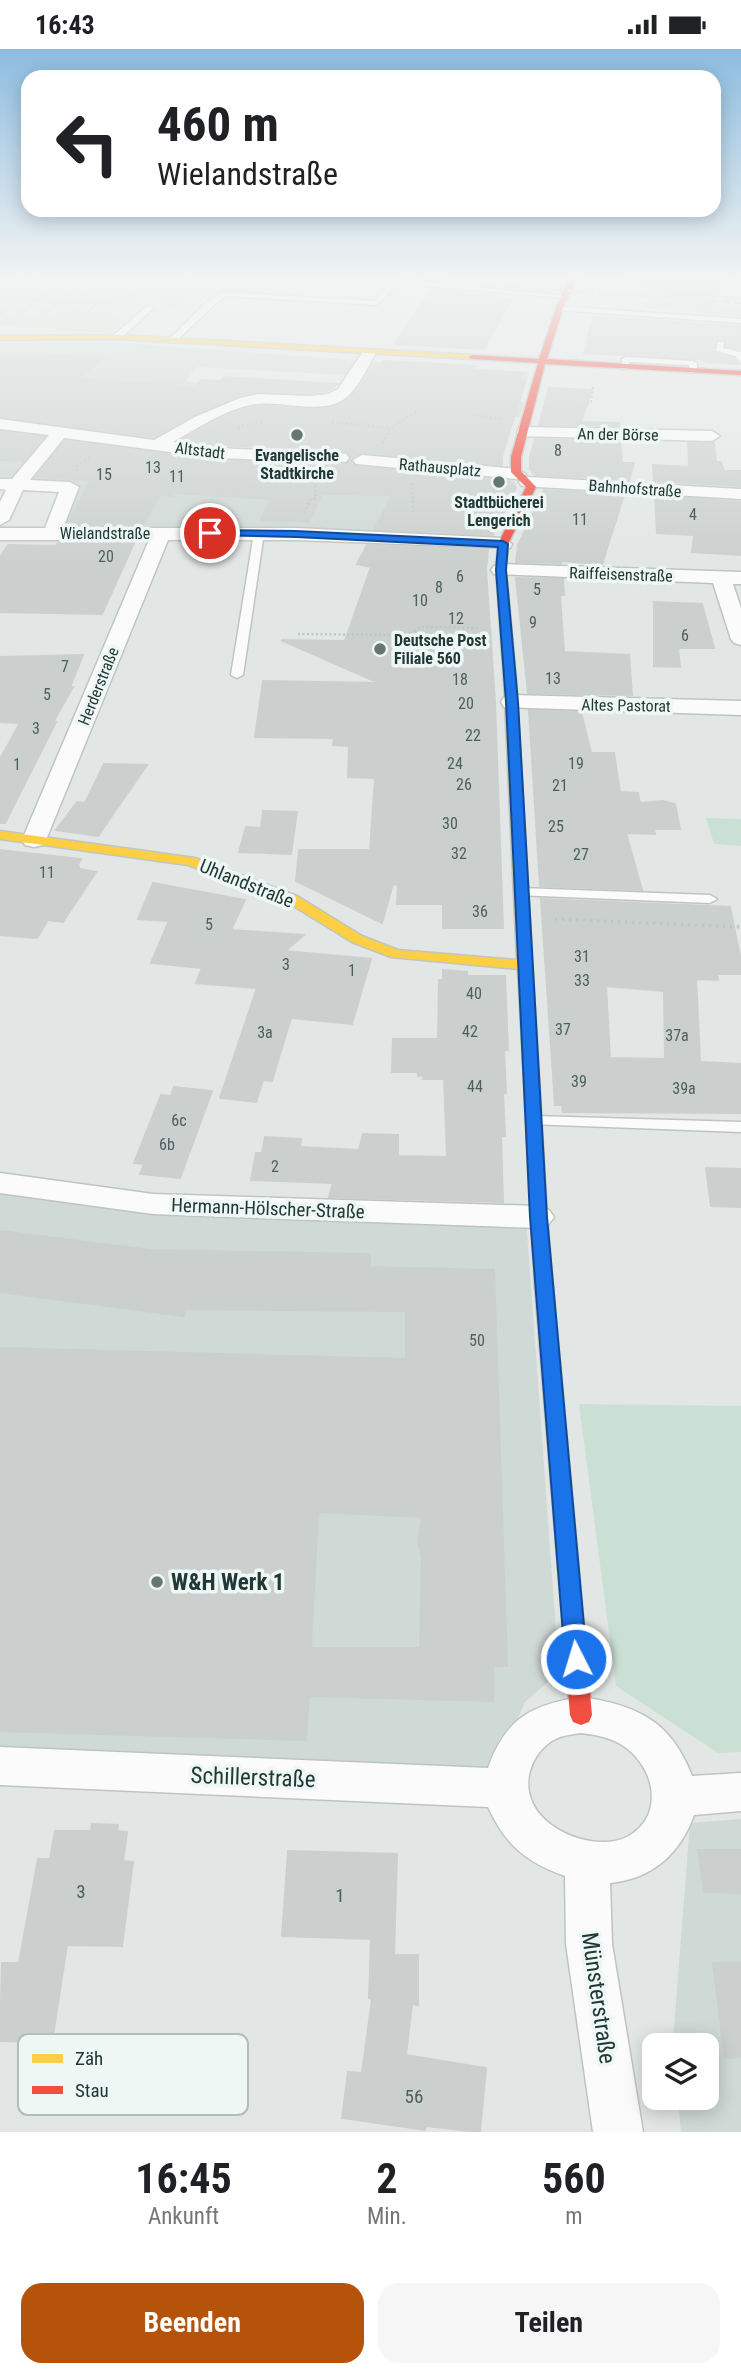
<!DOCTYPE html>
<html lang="de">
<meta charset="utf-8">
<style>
:root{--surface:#fff;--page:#f6f6f6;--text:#202124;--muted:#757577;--accent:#b45309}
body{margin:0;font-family:"Roboto Condensed",sans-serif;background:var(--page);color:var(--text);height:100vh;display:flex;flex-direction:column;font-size:26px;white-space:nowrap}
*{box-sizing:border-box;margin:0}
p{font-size:23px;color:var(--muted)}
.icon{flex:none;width:38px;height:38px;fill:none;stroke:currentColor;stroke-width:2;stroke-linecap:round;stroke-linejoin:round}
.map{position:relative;height:2083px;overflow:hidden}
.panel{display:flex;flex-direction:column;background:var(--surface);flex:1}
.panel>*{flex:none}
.top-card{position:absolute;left:21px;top:21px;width:700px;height:147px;border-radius:21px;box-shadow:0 4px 18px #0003;background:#fff;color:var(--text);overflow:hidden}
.tools{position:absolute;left:642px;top:1984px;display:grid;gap:14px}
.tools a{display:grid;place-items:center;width:77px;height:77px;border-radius:14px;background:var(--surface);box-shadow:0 4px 18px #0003;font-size:35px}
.pin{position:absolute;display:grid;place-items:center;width:60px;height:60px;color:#fff;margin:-30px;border:4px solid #fff;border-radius:50%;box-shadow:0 2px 7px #0007}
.me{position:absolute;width:77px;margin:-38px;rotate:355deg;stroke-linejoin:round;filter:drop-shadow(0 0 5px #0008)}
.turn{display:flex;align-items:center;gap:24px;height:147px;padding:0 21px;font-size:32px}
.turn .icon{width:91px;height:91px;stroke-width:2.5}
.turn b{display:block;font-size:49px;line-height:60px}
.eta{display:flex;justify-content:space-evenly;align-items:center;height:119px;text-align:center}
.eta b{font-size:42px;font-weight:700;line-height:49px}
.button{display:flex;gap:14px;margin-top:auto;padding:14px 21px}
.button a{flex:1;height:80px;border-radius:21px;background:var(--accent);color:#fff;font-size:28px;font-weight:700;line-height:80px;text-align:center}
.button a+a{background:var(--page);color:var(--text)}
.status{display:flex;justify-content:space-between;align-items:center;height:49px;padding:0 35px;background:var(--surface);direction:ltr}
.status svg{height:19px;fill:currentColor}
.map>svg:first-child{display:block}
</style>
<div class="status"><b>16:43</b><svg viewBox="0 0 49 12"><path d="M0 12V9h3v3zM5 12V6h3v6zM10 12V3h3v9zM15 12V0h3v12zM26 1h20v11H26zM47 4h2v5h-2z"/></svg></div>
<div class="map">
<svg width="741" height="2083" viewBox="0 0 741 2083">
<rect width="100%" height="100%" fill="#e2e7e5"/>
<path fill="#cfd9d5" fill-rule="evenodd" d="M649 250 741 257V271L699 268 700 263 644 259Z
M103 293 529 323 521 353 524 354 520 368H512L497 421 517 435 487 492 282 478H63L59 476 77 440 0 433V294ZM197 318 346 326V327L334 344 227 338 186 332ZM271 355 314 357 321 355 366 378 327 405 224 400 193 396 184 391 189 385 219 370 233 371Z
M0 1138 526 1169 559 1623 525 1653 495 1722 0 1700Z
M741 1770V2083H681L678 2049H707V1997H674L673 1991 690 1774Z"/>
<path fill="#cbe0d4" d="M0 225H233L192 261 165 259 159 265 150 264 155 259 142 258 111 284 0 277Z
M706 769 741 770V797L714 795Z
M579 1355 741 1357V1703L718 1704 616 1637Z"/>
<path fill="#cbd0ce" stroke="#cbd0ce" stroke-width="2" fill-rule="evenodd" d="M615 225H726L708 263Z
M431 240 464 243 511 251 484 300 395 295Z
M593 268 741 277V300L726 297V291L718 290 713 301 715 305 734 309 738 315 705 313 700 310 584 304Z
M51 305 104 309 77 330 195 338 201 331 220 332 224 328 338 335 327 342H258L239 346 194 366 153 388 0 368V307L43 310Z
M384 312 475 317 473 321 523 324 519 331 525 333 502 407V416L362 403 352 409 348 403 340 401 215 396 181 391 215 373 246 360 267 357 318 360 342 355 361 336 376 315H382Z
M549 339 592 341 581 373 619 374V377L539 376Z
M0 383 44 388 24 412 0 411Z
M535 390 620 392 622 414H634L629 431 535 426 530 420V408Z
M65 392 215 412 346 416 351 411 356 418 509 432 516 439 493 486 375 480 392 446 322 445 309 473 261 471 271 450 174 444 173 447 160 446 142 476H67L91 431 36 428Z
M688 394H714L716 413H721L724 422H741V437L654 432 653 416 689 418Z
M544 441 624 446 602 515 561 512V514L516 513 518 496Z
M655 447 741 453V506L692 503 694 486 657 484Z
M58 494H134L102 565 0 563V508L8 496 56 497Z
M367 496 488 501 486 521 495 653 503 879H443V855H397L398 836 393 835 382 874 296 832 299 801H370L375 729 348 728 349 697 333 696 334 689 255 688 263 632 379 634 281 591 345 592 371 518 357 515Z
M516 529 563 530 564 546H560L564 603 629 606 632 646 528 644Z
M654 553 702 555 714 599H678L680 618 654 617Z
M83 606 70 638H73L53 673H56L5 774H0V710L20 674 0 673V608Z
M529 661 581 663 591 704H614L620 743 638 744 640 754 663 752 675 755 680 780H654L655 785 626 784 642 841 540 837Z
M104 715 147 716 98 787 56 781 77 753 85 754Z
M263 762 297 763 291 805 239 803 246 778 261 779Z
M0 801 81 810 78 816 80 820 96 823 63 873 48 871 37 889 0 886Z
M153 834 245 851 231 881 304 886 285 902 371 910 352 975 291 969 272 1032 263 1031 256 1053 220 1049 257 939 196 934 202 919 151 914 169 872 138 870Z
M541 850 730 858 741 912V925H717L718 931 696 930 699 989 700 1013 741 1015V1064L563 1063 562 1056H555ZM606 937 664 942 665 1010 610 1009Z
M443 921 467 923V927H505L508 1001H504L506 1044H503L505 1087H501L503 1153 329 1148 333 1134 251 1131 256 1104H262L265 1088 301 1090 300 1098 359 1101 363 1085 398 1086V1107L447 1108 444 1030H423L424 1027H418V1023H392L393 990H438L439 931H443Z
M174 1038 212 1042 180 1129 140 1125 144 1115 134 1114 161 1046 171 1047Z
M706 1119 741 1120V1158L711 1157Z
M0 1182 151 1201 370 1205V1218L494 1221 507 1617H493V1652L309 1647 306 1691 0 1682V1299L406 1310V1262L184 1260V1267L0 1243ZM318 1463 422 1468 418 1493 422 1507 420 1599H311Z
M92 1775 118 1776 117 1782 127 1783 123 1812 133 1813 122 1897 67 1896 52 1993 0 1992 2 1914H19L38 1810H50L55 1782H91Z
M698 1801H741V1844L704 1843Z
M288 1802 397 1805 394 1906H418V1956L412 1955 406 2006 486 2019 480 2083 426 2077 425 2081 342 2069 348 2023 362 2024 372 1950 369 1949 371 1890 282 1887Z
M713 1914H741V2008L725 2009Z"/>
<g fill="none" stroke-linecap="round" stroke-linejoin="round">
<defs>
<path id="lane" d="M403 231 568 247 564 249 403 235 396 237 377 256 226 247 214 256 174 294 167 292 208 252 222 243 375 252 391 233Z
M147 257 154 259 120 290H114V286Z
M556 257 741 270V274L559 261Z
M718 293H724L723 299 741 303V314L735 307 716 302Z
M626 308 693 312 697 314V322L690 324 689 316 629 313 627 320H621L622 310Z
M259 481 264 484 243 626 237 629 231 626 254 484Z
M521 839 710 846 717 850 710 854 516 846 514 843Z
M534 1067 741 1073V1083L528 1075 526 1072Z"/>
<path id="street" d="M369 300 376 304C368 317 361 334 350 345 328 369 284 351 256 355 228 359 198 379 173 393L215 399 340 404 346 405 349 409 346 413 215 409 64 389 30 431 70 433 79 438 63 479H296L503 489 512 495 510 499 296 491H168L46 791 43 796 34 798 25 796 22 791 149 491H0V479H45L59 443 23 441 9 471 0 476V453L6 441 0 440V430H12L49 386 0 380V370L154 391 195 368 240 349 258 345 309 347 328 345 338 340 364 301Z
M525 378 712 382 720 387 712 392 519 387 517 383 519 379Z
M362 406 517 420 526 425 517 430 356 415 353 411Z
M528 428 741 440V450L522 437 519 433Z
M501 515 741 523V535H733L741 559V596L734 594 731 590 713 534 494 525 491 521 494 517Z
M512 646 741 652V666L504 658 501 653 504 648Z
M0 1124 153 1145 538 1157 549 1161 554 1168 549 1175 538 1179 153 1165 0 1144Z
M581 1648C637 1656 671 1672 692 1727L741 1724V1762L694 1766C680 1805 652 1830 610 1834L612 1895 643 2083H593L566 1895 565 1827C525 1813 506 1796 488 1758L0 1736V1698L488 1719C506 1669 531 1656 581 1648ZM581 1684C596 1686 609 1688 622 1696 655 1717 666 1767 627 1788 597 1803 542 1783 531 1750 522 1727 536 1697 560 1688 566 1686 574 1685 581 1684Z"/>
<path id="slow" d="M117 286 472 306 476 308 472 310 117 290 0 291V287Z
M510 628 516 631 547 1168 553 1238 550 1242H538L535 1238 518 920 391 908 352 893 287 853 188 816 0 790V782L195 809 297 847 362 887 398 901 517 911 504 631Z"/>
<path id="jam" d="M572 225H580L564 256 547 310 741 322V326L545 315 521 408V422L536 438 508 495 506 521 516 631 510 634 504 631 496 521 498 495 526 438 511 423V408L538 314 472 310 468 308 472 306 539 310 557 256Z
M544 1232 550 1234 553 1238 592 1666 589 1673 581 1676 573 1673 570 1666 535 1238 538 1234Z"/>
</defs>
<use href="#lane" stroke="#bfc4c2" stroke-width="3"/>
<use href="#street" stroke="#bfc4c2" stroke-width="3"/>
<use href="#slow" stroke="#bec5c3" stroke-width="3"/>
<use href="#jam" stroke="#bec5c3" stroke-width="3"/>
<path stroke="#bfc7c6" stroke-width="2.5" stroke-dasharray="2 2.5" stroke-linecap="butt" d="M47 225 69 226
M361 225 375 227
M165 231 208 234
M0 235 13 225
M596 237 624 242 741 249
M150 243 171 225
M0 244 26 225
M157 246 183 225
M0 249 125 256
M16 249 43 231
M165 251 195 225
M0 253 39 225
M168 259 207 225
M0 265 17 250
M17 267 72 225
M41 267 96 225
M56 267 109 225
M70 267 120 225
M94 267 144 225
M106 267 156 225
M81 268 131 225
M575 362 591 353 593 337
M472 366 502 370
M332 373 390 379
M238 379 264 372
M383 394 390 379 416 363
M77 422V417L89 409
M412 434 413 464
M304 464 310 451 316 449 314 427
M298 585 407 586 421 578 480 579"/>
<path stroke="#bfc7c6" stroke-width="3.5" stroke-dasharray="2.5 4.5" stroke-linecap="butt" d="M555 870 741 878"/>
<use href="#lane" fill="#fbfbfb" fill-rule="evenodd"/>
<use href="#street" fill="#fbfbfb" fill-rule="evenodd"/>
<use href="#slow" fill="#ffcf43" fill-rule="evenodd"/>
<use href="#jam" fill="#f24e42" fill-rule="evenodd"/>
<path stroke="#c6c9c9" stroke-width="2.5" stroke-dasharray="7 3.5" stroke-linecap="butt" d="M389 225 513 238 741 254"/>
</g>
<linearGradient id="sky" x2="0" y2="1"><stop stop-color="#8cbce0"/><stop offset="0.44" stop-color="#f2f4f3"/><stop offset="1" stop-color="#f2f4f3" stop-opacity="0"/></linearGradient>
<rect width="741" height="517" fill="url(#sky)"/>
<path fill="#1a73e8" stroke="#114b97" stroke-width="2" d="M210 481 296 482 503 492 508 495 506 521 518 653 547 1168 587 1610 584 1616 576 1619 569 1616 565 1610 530 1168 506 653 496 521 498 498 296 488 206 486V482Z"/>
<g fill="#657673" stroke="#eff7f4" stroke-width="2.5">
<circle cx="297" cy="386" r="7"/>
<circle cx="499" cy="433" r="7"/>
<circle cx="380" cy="600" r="7"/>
<circle cx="157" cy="1533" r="7"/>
</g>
<g text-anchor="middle" stroke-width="7" stroke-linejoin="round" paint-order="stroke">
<g font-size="16" fill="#213936" stroke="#eff7f4">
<text transform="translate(618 385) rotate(1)" y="6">An der Börse</text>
<text transform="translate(200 401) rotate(7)" y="6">Altstadt</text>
<text transform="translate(440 418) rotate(5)" y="6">Rathausplatz</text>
<text transform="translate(635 439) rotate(4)" y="6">Bahnhofstraße</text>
<text x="105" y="490">Wielandstraße</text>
<text transform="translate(621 525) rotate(2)" y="6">Raiffeisenstraße</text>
<text transform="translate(98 637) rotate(-68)" y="6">Herderstraße</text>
<text transform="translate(626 656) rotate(1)" y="6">Altes Pastorat</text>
</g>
<g font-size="16" fill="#4c605d">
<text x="558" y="407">8</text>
<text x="153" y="424">13</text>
<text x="104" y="431">15</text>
<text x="177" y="433">11</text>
<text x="693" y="471">4</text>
<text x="580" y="476">11</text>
<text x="106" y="513">20</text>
<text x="460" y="533">6</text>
<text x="439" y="544">8</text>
<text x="537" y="546">5</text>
<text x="420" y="557">10</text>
<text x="456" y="575">12</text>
<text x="533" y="579">9</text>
<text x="685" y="592">6</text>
<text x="65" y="623">7</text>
<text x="553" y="635">13</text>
<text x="460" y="636">18</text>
<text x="47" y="651">5</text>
<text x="466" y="660">20</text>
<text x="36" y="685">3</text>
<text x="473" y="692">22</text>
<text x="455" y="720">24</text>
<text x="576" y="720">19</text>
<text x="17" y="721">1</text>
<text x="464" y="741">26</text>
<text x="560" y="742">21</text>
<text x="450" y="780">30</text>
<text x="556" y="783">25</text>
<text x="459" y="810">32</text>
<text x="581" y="811">27</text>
<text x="47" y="829">11</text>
<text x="480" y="868">36</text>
<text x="209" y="881">5</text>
<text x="582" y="913">31</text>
<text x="286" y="921">3</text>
<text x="352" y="927">1</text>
<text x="582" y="937">33</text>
<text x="474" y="950">40</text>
<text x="563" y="986">37</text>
<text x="470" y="988">42</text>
<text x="265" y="989">3a</text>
<text x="677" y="992">37a</text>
<text x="579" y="1038">39</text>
<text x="475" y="1043">44</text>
<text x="684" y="1045">39a</text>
<text x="179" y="1077">6c</text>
<text x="167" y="1101">6b</text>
<text x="275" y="1123">2</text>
<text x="477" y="1297">50</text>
</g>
<g font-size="16" font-weight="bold" fill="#213936" stroke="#eff7f4">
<text x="297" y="412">Evangelische<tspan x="297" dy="18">Stadtkirche</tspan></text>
<text x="499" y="459">Stadtbücherei<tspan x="499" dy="18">Lengerich</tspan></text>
<text x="394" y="597" text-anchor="start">Deutsche Post<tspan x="394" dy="18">Filiale 560</tspan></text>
</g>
<g font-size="19" fill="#213936" stroke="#eff7f4">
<text transform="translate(247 834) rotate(22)" y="7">Uhlandstraße</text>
<text transform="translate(268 1159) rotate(2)" y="7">Hermann-Hölscher-Straße</text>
</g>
<g font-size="19" fill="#4c605d">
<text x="81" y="1849">3</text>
<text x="340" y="1853">1</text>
<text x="414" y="2054">56</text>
</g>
<g font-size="23" font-weight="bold" fill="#213936" stroke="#eff7f4" text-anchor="start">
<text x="171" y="1541">W&amp;H Werk 1</text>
</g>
<g font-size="23" fill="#213936" stroke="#eff7f4">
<text transform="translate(253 1728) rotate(2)" y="8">Schillerstraße</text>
<text transform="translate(599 1949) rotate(82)" y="8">Münsterstraße</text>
</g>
</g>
<rect x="18" y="1985" width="230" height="81" rx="10" fill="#eff7f4" stroke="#b1bebb" stroke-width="2"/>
<rect x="32" y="2005" width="31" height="9" fill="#ffcf43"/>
<rect x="32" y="2037" width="31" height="8" fill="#f24e42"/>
<g font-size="19" fill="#213936">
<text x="75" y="2016">Zäh</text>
<text x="75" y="2048">Stau</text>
</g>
</svg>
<div class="tools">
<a><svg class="icon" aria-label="layers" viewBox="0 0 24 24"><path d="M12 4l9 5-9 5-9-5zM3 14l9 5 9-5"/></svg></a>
</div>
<div class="pin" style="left:210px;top:484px;background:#d93025"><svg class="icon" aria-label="arrive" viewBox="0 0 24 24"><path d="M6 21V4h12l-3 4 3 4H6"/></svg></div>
<svg class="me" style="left:576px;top:1610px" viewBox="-20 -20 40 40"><circle r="17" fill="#1a73e8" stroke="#fff" stroke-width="3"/><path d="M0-11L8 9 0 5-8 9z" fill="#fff"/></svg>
<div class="top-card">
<div class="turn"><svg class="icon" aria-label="left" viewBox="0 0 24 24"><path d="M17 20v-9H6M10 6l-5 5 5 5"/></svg><div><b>460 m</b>Wielandstraße</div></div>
</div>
</div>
<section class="panel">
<div class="eta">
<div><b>16:45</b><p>Ankunft</p></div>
<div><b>2</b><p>Min.</p></div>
<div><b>560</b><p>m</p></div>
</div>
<div class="button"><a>Beenden</a><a>Teilen</a></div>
</section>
